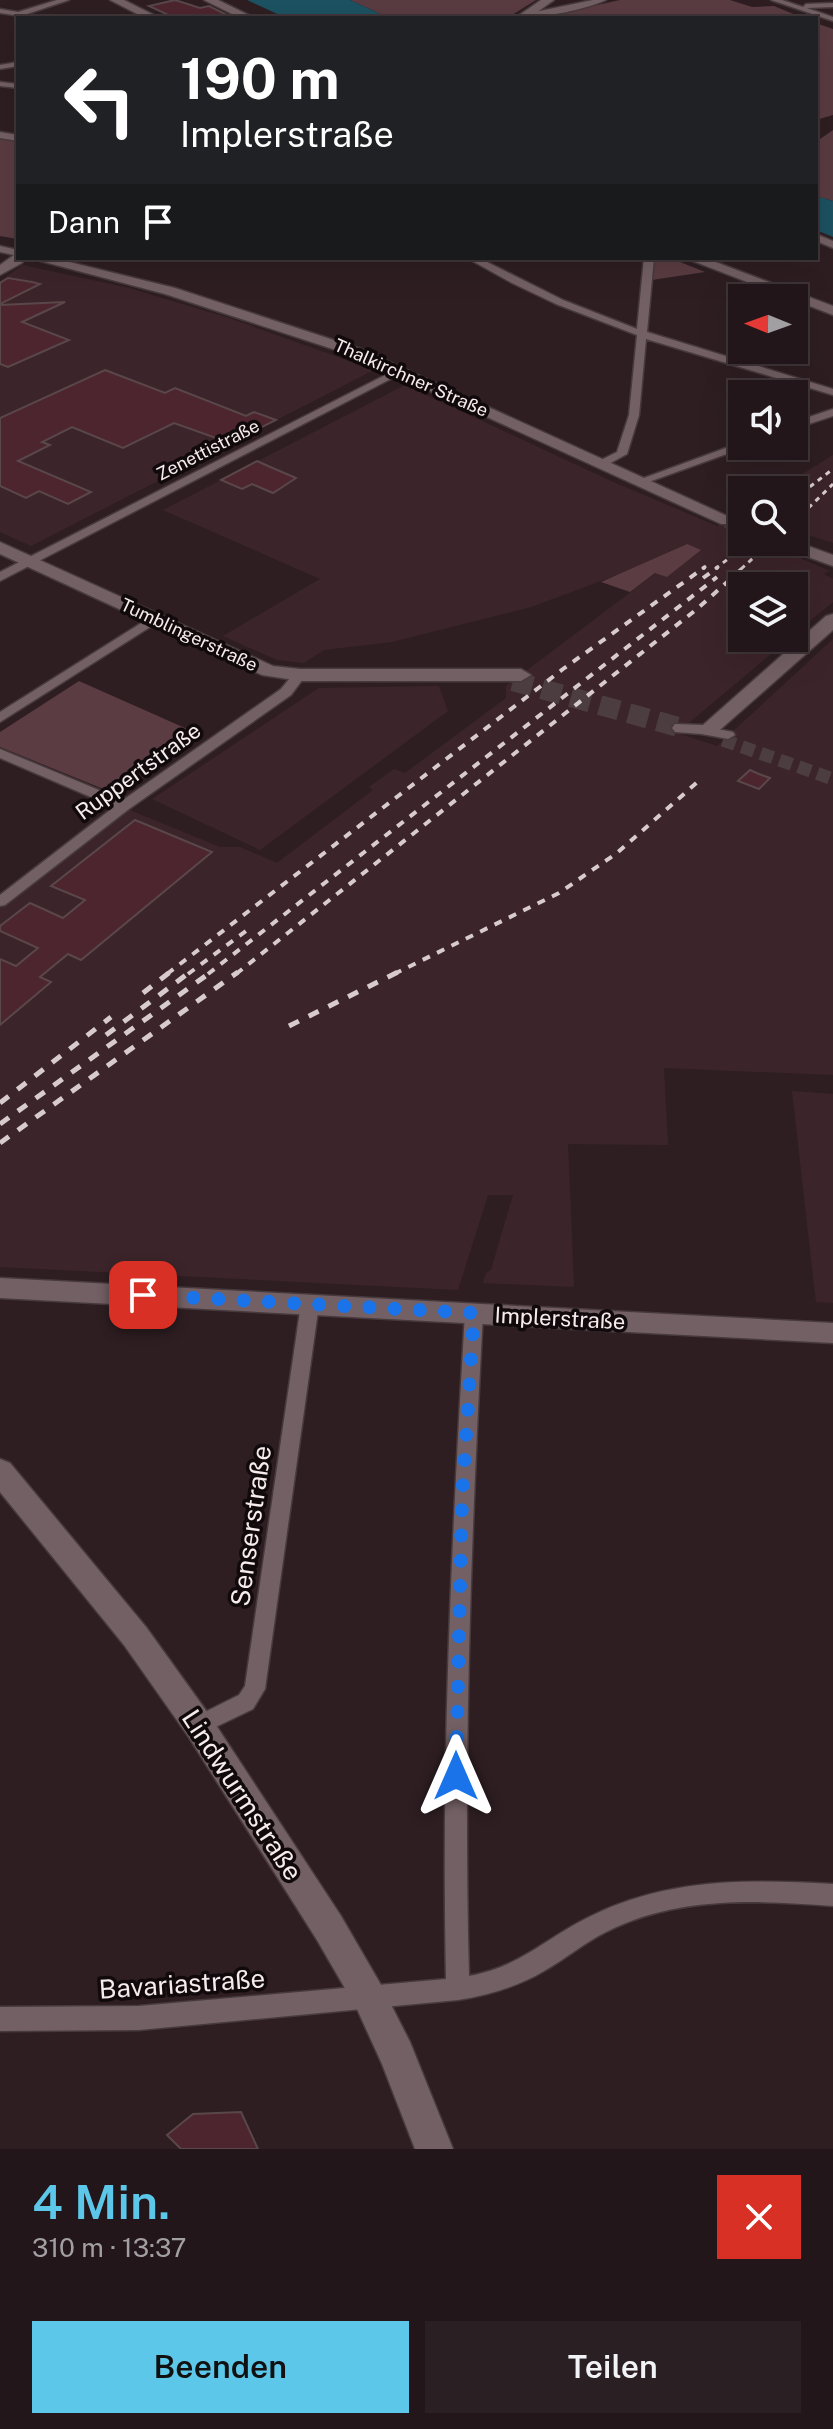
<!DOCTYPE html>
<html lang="de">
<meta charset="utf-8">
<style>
:root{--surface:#22161a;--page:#2a1f23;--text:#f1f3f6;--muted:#a29fa2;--line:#3f3539;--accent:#5cc7e8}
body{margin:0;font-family:"Public Sans",sans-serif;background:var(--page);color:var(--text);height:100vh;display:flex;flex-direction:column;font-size:30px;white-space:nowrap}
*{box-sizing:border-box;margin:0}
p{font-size:26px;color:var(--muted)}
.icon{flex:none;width:44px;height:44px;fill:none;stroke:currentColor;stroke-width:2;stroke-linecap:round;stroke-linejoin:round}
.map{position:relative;height:2149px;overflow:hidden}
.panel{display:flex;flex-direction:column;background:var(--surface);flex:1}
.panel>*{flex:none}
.hud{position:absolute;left:16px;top:16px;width:802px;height:244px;border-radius:0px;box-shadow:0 8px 32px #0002,0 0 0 2px var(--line);background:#202124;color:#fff;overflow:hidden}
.needle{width:52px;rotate:271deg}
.tools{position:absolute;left:728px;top:284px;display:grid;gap:16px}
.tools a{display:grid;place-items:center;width:80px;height:80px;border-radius:0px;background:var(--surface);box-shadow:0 8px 32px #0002,0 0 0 2px var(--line);font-size:40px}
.pin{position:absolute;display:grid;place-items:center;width:68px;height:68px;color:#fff;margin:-34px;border-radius:16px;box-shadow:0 4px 12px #0006}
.me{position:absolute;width:88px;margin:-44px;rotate:0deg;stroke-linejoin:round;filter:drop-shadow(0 0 6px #0008)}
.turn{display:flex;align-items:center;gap:28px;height:168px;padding:0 32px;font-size:36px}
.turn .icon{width:104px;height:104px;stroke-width:2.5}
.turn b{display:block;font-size:56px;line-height:68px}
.then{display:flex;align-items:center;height:76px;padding:0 32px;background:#0003;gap:16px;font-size:30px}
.round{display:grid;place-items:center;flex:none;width:84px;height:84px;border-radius:0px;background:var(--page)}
.headline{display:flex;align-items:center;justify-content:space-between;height:136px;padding:0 32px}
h1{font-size:48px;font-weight:600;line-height:60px;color:var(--accent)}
.button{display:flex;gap:16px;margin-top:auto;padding:16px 32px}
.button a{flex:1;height:92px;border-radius:0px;background:var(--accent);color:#111;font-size:32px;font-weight:600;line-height:92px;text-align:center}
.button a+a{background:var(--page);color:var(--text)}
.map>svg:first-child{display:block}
</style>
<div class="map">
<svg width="833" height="2149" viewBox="0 0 833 2149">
<rect width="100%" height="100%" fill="#2e1e22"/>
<path fill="#3c252a" d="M23 265 129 288 232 319 374 370 31 546 0 532V281Z
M405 385 611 481 717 526 742 512V542H794V490H777L833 455V543L805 534 788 553 830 571 824 574 833 579V602L794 634V586H742V638H790L677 733 717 746 833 639V1075L664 1068 668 1145 568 1144 574 1287 483 1283 486 1273 491 1270 513 1195H488L458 1290 0 1267V903L127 809 220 847H240L277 863 373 790 369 787 394 769 405 773 506 698V686L656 573 686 544 625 572 531 607 392 642 324 650 304 663 277 660 223 636 320 579 163 510Z
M439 686 448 711 260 850 152 799 319 688Z
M792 1091 833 1094V1303L816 1302Z"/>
<path fill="#5a3c42" d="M350 0H536L507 18H389Z
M620 0H730L752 7 774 6 803 18H537Z
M816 23 833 29V115L816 120Z
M833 130V201L816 196V138L820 139Z
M0 138 18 142 17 239 0 236Z
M655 258H670L705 272 652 280Z
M687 544 701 550 667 577 655 573 630 592 601 582Z
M79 681 194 732 202 737 118 795 0 747V732Z"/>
<path fill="#1c5262" d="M247 0H350L389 18H286Z
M816 196 833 201V237L816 230Z"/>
<path fill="#4d252f" stroke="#59474a" stroke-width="2" d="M175 0 200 8 209 6 233 18H175L149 6Z
M8 278 32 282 40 284 0 304V283Z
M65 302 22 322 69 340 8 367 0 364V305Z
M105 370 165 393 175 388 246 416 254 412 276 420 230 443 174 423 123 448 72 427 42 442 50 445 18 461 91 492 68 504 39 491 26 498 0 486V418Z
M257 461 268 466 296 478 273 493 252 484 242 489 221 480Z
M750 770 759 774 770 778 759 789 738 781Z
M135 820 212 852 81 960 68 954 40 977 51 982 0 1025V959L16 966 38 948 0 931V926L30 903 63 918 85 900 51 886Z
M241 2112 258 2149H181L167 2135 193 2114Z"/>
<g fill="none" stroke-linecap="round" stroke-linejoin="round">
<path stroke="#4c3d40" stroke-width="13" stroke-dasharray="13 7" stroke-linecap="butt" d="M723 740 833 779"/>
<path stroke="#4c3d40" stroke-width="16" stroke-dasharray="16 8" stroke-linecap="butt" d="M727 520 742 526"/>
<path stroke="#4c3d40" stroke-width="20" stroke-dasharray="20 10" stroke-linecap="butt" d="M513 681 682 728"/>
<defs>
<path id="street" d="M57 0H69L27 14 33 18 0 13V9L18 12Z
M593 0H606C589 8 542 20 525 14Z
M771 0H782L803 7 806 4 833 3V7L807 8 833 17V21Z
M18 62V66L0 69V65Z
M0 82 18 84V88L0 86Z
M0 132 18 135V141L0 138Z
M816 234 833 241V248L816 241Z
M0 246 18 250V256L0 252Z
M467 258H479L563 300 637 329 644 258H654L647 332 833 389V395L646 339 639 415 627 454 605 466H597V462L617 452 629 415 637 335 556 304 512 283Z
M397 369 406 371 0 581V572Z
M833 409V416L794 429V422Z
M742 442V446L746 447 643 484 633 482Z
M154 615 158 616V622L0 722V712Z
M300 671 306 675 291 695 129 809 5 905 0 906V895L114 807 0 758V749L123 800 281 689 295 672Z
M707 727 733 732 735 735 728 739 702 734 700 731Z
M310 1297 316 1299 319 1304 265 1689 253 1709 199 1735 191 1733 188 1726 191 1719 239 1695 245 1686 301 1304 304 1299Z
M474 1306 480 1308 483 1313C471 1534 463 1754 469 1976 522 1966 544 1939 589 1917 667 1878 748 1879 833 1884V1906C756 1900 677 1896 606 1932 584 1943 565 1959 544 1971 517 1987 488 1995 458 2000L139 2030 0 2031V2007L139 2006 446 1979C441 1756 452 1535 465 1313L468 1308Z"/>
<path id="secondary" d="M110 0H124L160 18H145Z
M204 0H218L255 18H240Z
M541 0H554L529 18H515Z
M18 252V258H25L22 263 0 275V265Z
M29 258H53L175 288 361 349 736 520 733 524H721L351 355 165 294Z
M685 258H705L833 306V315Z
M794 541 833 555V566L788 550 785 546 788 542Z
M0 542 273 666 300 669H521L531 675 521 681H300L262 675 0 554Z
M833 614V630L714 735 675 732 672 728 675 724 703 725 826 616Z
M0 1278 833 1323V1343L0 1298Z
M0 1459 10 1463 146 1627 210 1716 341 1916 381 1985 410 2042 453 2149H415L382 2064 357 2009 317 1940 188 1736 124 1645 0 1492Z"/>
</defs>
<use href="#street" stroke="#473a3d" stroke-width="3"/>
<use href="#secondary" stroke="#473a3d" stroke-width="3"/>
<use href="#street" fill="#736064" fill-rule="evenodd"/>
<use href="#secondary" fill="#736064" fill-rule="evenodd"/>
<path stroke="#d7cbcd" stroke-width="3" stroke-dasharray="5 5" stroke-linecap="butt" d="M794 499 833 469
M794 522 833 484
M702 569 710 563
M715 569 750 542
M741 569 771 542"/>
<path stroke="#d7cbcd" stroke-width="4" stroke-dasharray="8 8" stroke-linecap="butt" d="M703 578 718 567
M167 974 563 669 705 567
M188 974 250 928
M208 974 717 577
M236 974 697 609 744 567
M394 974 559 893 617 853 702 778"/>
<path stroke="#d7cbcd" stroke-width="5" stroke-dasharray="11 11" stroke-linecap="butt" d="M143 993 170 972
M289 1026 398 972
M106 1035 190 972
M0 1103 111 1017
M0 1124 211 972
M0 1143 238 972"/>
</g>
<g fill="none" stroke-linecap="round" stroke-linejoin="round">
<path stroke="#1a73e8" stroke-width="14" stroke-dasharray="0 25.2" d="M143 1295 474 1313 462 1499 456 1776"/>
</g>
<g text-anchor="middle" stroke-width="7" stroke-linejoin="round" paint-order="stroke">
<g font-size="18" fill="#f6ebed" stroke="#110a0c">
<text transform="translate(411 378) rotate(24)" y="6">Thalkirchner Straße</text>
<text transform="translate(208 450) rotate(-27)" y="6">Zenettistraße</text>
<text transform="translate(189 635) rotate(25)" y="6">Tumblingerstraße</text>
</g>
<g font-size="22" fill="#f6ebed" stroke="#110a0c">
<text transform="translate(138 771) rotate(-36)" y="8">Ruppertstraße</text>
<text transform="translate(560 1318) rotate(3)" y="8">Implerstraße</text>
</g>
<g font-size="26" fill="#f6ebed" stroke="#110a0c">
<text transform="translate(251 1526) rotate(-82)" y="9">Senserstraße</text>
<text transform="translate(242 1795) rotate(57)" y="9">Lindwurmstraße</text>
<text transform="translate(182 1984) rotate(-4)" y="9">Bavariastraße</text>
</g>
</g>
</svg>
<div class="tools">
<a><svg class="needle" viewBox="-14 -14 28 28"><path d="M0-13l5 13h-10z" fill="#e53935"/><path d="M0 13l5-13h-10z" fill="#a29fa2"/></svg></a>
<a><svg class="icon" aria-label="sound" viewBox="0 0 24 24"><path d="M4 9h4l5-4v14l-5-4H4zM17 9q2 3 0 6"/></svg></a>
<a><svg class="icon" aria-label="search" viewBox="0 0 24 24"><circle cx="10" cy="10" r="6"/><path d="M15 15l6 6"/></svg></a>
<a><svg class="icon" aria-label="layers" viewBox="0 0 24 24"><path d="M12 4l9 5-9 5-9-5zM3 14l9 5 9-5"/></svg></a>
</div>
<div class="pin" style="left:143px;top:1295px;background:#d93025"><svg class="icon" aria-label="arrive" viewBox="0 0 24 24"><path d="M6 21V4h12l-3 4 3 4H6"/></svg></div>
<svg class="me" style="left:456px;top:1776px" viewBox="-20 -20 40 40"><path d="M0-17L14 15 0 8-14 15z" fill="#1a73e8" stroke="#fff" stroke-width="4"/></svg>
<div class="hud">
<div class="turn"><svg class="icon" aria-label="left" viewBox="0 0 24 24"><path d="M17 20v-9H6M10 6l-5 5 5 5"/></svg><div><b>190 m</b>Implerstraße</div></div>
<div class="then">Dann<svg class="icon" aria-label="arrive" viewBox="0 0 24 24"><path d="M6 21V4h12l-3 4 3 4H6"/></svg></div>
</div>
</div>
<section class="panel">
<div class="headline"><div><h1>4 Min.</h1><p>310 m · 13:37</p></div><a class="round" style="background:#d93025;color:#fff"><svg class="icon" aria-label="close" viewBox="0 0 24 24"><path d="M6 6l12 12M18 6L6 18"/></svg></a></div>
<div class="button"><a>Beenden</a><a>Teilen</a></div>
</section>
